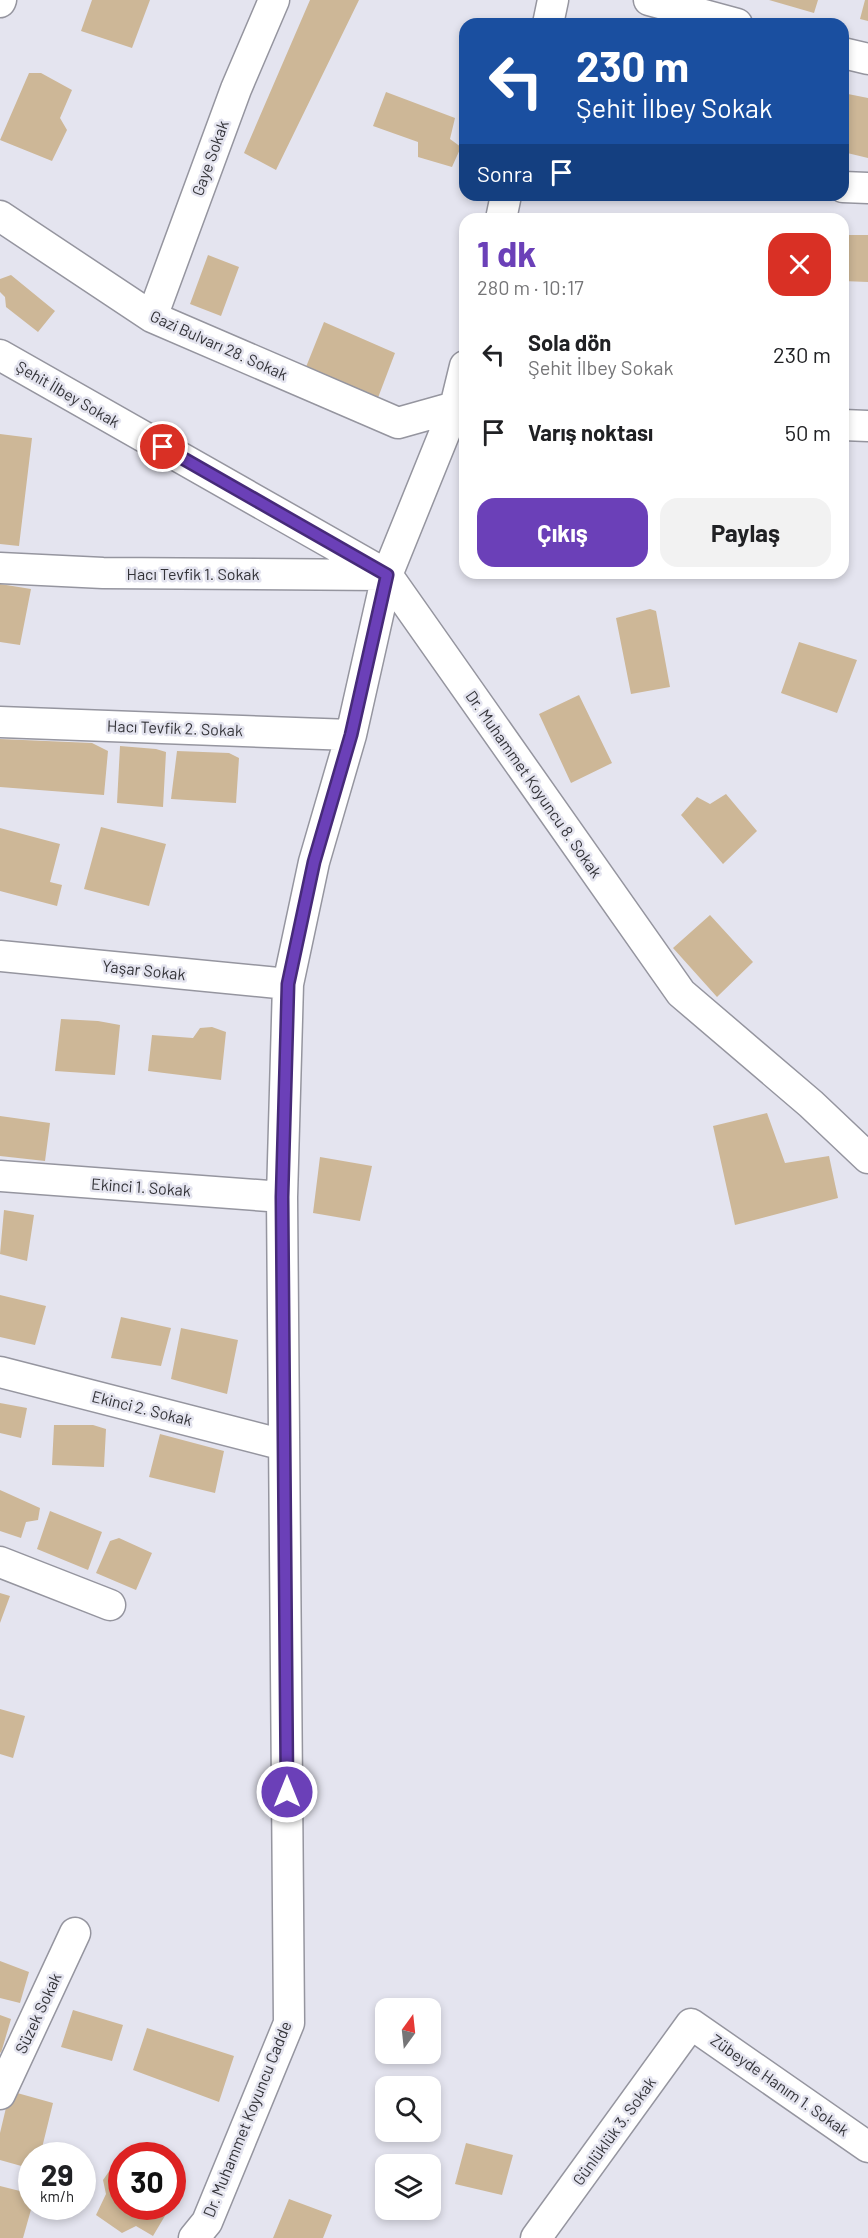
<!DOCTYPE html>
<html lang="tr">
<meta charset="utf-8">
<style>
:root{--surface:#fff;--page:#f2f2f2;--text:#202124;--muted:#757577;--accent:#6b40b8}
body{margin:0;font-family:Barlow,sans-serif;background:var(--page);color:var(--text);height:100vh;display:flex;flex-direction:column;font-size:22px;white-space:nowrap}
*{box-sizing:border-box;margin:0}
p{font-size:20px;color:var(--muted)}
.icon{flex:none;width:33px;height:33px;fill:none;stroke:currentColor;stroke-width:2;stroke-linecap:round;stroke-linejoin:round}
.map{position:relative;flex:1;overflow:hidden}
.side{position:absolute;left:459px;top:213px;width:390px;height:366px;display:flex;flex-direction:column;background:var(--surface);border-radius:18px;box-shadow:0 3px 9px #0003}
.side>*{flex:none}
.top-card{position:absolute;left:459px;top:18px;width:390px;height:183px;border-radius:18px;box-shadow:0 3px 9px #0003;background:#1a4fa0;color:#fff;overflow:hidden}
.needle{width:39px;rotate:15deg}
.fabs{position:absolute;left:375px;top:1998px;display:grid;gap:12px}
.fabs a{display:grid;place-items:center;width:66px;height:66px;border-radius:12px;background:var(--surface);box-shadow:0 3px 9px #0003;font-size:30px}
.speed{position:absolute;left:18px;top:2142px;display:flex;gap:12px;font-size:30px;font-weight:700;text-align:center}
.speed>*{display:grid;place-content:center;width:78px;height:78px;border-radius:50%;background:var(--surface);box-shadow:0 3px 9px #0003;line-height:1}
.speed small{font-size:15px;font-weight:400}
.speed .limit{border:9px solid #d22;background:#fff;color:#111}
.pin{position:absolute;display:grid;place-items:center;width:51px;height:51px;color:#fff;margin:-26px;border:3px solid #fff;border-radius:50%;box-shadow:0 2px 6px #0007}
.me{position:absolute;width:66px;margin:-33px;rotate:0deg;stroke-linejoin:round;filter:drop-shadow(0 0 4px #0008)}
.turn{display:flex;align-items:center;gap:21px;height:126px;padding:0 18px;font-size:27px}
.turn .icon{width:78px;height:78px;stroke-width:2.5}
.turn b{display:block;font-size:42px;line-height:51px}
.then{display:flex;align-items:center;height:57px;padding:0 18px;background:#0003;gap:12px;font-size:22px}
.round{display:grid;place-items:center;flex:none;width:63px;height:63px;border-radius:18px;background:var(--page)}
.headline{display:flex;align-items:center;justify-content:space-between;height:102px;padding:0 18px}
h1{font-size:36px;font-weight:700;line-height:45px;color:var(--accent)}
.action{display:flex;gap:12px;margin-top:auto;padding:12px 18px}
.action a{flex:1;height:69px;border-radius:18px;background:var(--accent);color:#fff;font-size:24px;font-weight:700;line-height:69px;text-align:center}
.action a+a{background:var(--page);color:var(--text)}
ul{padding:0;list-style:none}
li{display:flex;align-items:center;gap:18px;height:78px;padding:0 18px}
li div{flex:1}
li b{display:block;font-size:22px}
li em{font-style:normal}
.map>svg:first-child{display:block}
</style>
<div class="map">
<svg width="868" height="2238" viewBox="0 0 868 2238">
<rect width="100%" height="100%" fill="#e4e4ef"/>
<path fill="#cdb797" d="M92 0H150L132 48 81 31Z
M310 0H359L276 170 244 153Z
M769 0H818L814 13Z
M865 0H868V21L860 19Z
M29 73H41L72 90 60 118 67 130 52 161 0 140Z
M386 92 455 118 450 139 461 147 452 167 418 157V142L373 126Z
M843 93 868 98V158L843 152Z
M843 235H868V282L843 281Z
M208 255 239 267 221 316 190 304Z
M11 275 55 311 38 332 6 307 5 297 0 292V279Z
M324 322 395 353 376 403 304 372Z
M843 323 849 325 845 366H843Z
M0 434 32 438 19 546 0 544Z
M0 584 31 589 20 645 0 642Z
M650 609 656 611 670 687 631 694 616 618Z
M799 642 857 660 837 713 781 693Z
M579 695 612 763 571 783 539 714Z
M0 739 92 743 108 751 104 795 0 787Z
M120 746 156 749 166 752 163 807 117 803Z
M177 751 229 753 239 758 236 803 171 799Z
M726 794 757 831 723 864 681 815 697 797 710 804Z
M101 827 166 844 149 906 84 889Z
M0 828 60 844 50 882 62 885 57 906 0 891Z
M710 915 753 962 717 997 673 948Z
M61 1019 98 1021 120 1025 115 1075 55 1071Z
M212 1027 226 1032 221 1080 148 1071 152 1035 193 1038 200 1028Z
M767 1113 785 1163 829 1156 838 1198 735 1225 713 1126Z
M0 1116 50 1123 45 1161 0 1156Z
M320 1157 372 1166 360 1221 313 1213Z
M4 1210 34 1215 27 1261 0 1254Z
M0 1295 46 1306 35 1345 0 1337Z
M121 1317 171 1328 161 1366 111 1358Z
M181 1328 238 1340 227 1394 171 1379Z
M0 1403 27 1408 21 1438 0 1433Z
M54 1425H93L106 1429 104 1467 52 1465Z
M160 1434 224 1451 215 1493 149 1477Z
M0 1490 40 1508 38 1520 26 1522 21 1538 0 1531Z
M50 1511 102 1532 88 1570 37 1549Z
M119 1538 152 1553 136 1590 96 1573 110 1541Z
M0 1593 10 1596 0 1623Z
M0 1709 25 1716 13 1758 0 1754Z
M0 1961 29 1972 20 2003 0 1998Z
M73 2010 123 2025 112 2061 61 2047Z
M0 2015 11 2019 1 2053 0 2052Z
M147 2028 234 2056 219 2102 133 2070Z
M10 2091 53 2103 40 2156H32V2169L0 2160V2133Z
M466 2143 513 2155 502 2195 455 2184Z
M115 2163 122 2166V2206H166L169 2209 153 2236 136 2226 122 2233 96 2215 106 2194 103 2180Z
M0 2186 32 2194V2206L23 2238H0Z
M289 2199 332 2215 323 2238H273Z"/>
<g fill="none" stroke-linecap="round" stroke-linejoin="round">
<defs>
<path id="minor" d="M649 0 737 24
M0 2 1 0
M548 24 553 0
M843 53 868 59
M843 187 868 188
M0 216 152 317 398 423 455 407 465 408
M501 219 506 195
M152 317 236 89 274 0
M0 355 387 575 681 993 811 1104 868 1158
M843 425 868 426
M0 568 103 573 384 575
M0 722 351 735
M0 956 288 984
M0 1176 282 1197
M0 1372 284 1445
M0 1562 110 1605
M0 2094 75 1933
M194 2238 207 2222 289 2023 282 1197 288 984 314 862 351 735 387 575 455 407 465 366
M536 2238 691 2024 868 2147"/>
</defs>
<use href="#minor" stroke="#95959f" stroke-width="33"/>
<use href="#minor" stroke="#fff" stroke-width="30"/>
</g>
<g fill="none" stroke-linecap="round" stroke-linejoin="round">
<defs>
<path id="route" d="M163 447 387 575 351 735 314 862 288 984 282 1197 287 1792"/>
</defs>
<use href="#route" stroke="#462a78" stroke-width="15"/>
<use href="#route" stroke="#6b40b8" stroke-width="10"/>
</g>
<g text-anchor="middle" stroke-width="5" stroke-linejoin="round" paint-order="stroke">
<g font-size="16" fill="#333338" stroke="#e4e4ef">
<text transform="translate(210 158) rotate(-70)" y="6">Gaye Sokak</text>
<text transform="translate(219 345) rotate(24)" y="6">Gazi Bulvarı 28. Sokak</text>
<text transform="translate(68 394) rotate(30)" y="6">Şehit İlbey Sokak</text>
<text x="193" y="580">Hacı Tevfik 1. Sokak</text>
<text transform="translate(175 728) rotate(2)" y="6">Hacı Tevfik 2. Sokak</text>
<text transform="translate(534 784) rotate(55)" y="6">Dr. Muhammet Koyuncu 8. Sokak</text>
<text transform="translate(144 970) rotate(6)" y="6">Yaşar Sokak</text>
<text transform="translate(141 1187) rotate(4)" y="6">Ekinci 1. Sokak</text>
<text transform="translate(142 1408) rotate(14)" y="6">Ekinci 2. Sokak</text>
<text transform="translate(38 2013) rotate(-65)" y="6">Süzek Sokak</text>
<text transform="translate(780 2085) rotate(35)" y="6">Zübeyde Hanım 1. Sokak</text>
<text transform="translate(247 2119) rotate(-68)" y="6">Dr. Muhammet Koyuncu Cadde</text>
<text transform="translate(614 2131) rotate(-54)" y="6">Günlüklük 3. Sokak</text>
</g>
</g>
</svg>
<div class="fabs">
<a><svg class="needle" viewBox="-14 -14 28 28"><path d="M0-13l5 13h-10z" fill="#e53935"/><path d="M0 13l5-13h-10z" fill="#757577"/></svg></a>
<a><svg class="icon" aria-label="search" viewBox="0 0 24 24"><circle cx="10" cy="10" r="6"/><path d="M15 15l6 6"/></svg></a>
<a><svg class="icon" aria-label="layers" viewBox="0 0 24 24"><path d="M12 4l9 5-9 5-9-5zM3 14l9 5 9-5"/></svg></a>
</div>
<div class="speed"><div>29<small>km/h</small></div><div class="limit">30</div></div>
<div class="pin" style="left:163px;top:447px;background:#d93025"><svg class="icon" aria-label="arrive" viewBox="0 0 24 24"><path d="M6 21V4h12l-3 4 3 4H6"/></svg></div>
<svg class="me" style="left:287px;top:1792px" viewBox="-20 -20 40 40"><circle r="17" fill="#6b40b8" stroke="#fff" stroke-width="3"/><path d="M0-11L8 9 0 5-8 9z" fill="#fff"/></svg>
<div class="top-card">
<div class="turn"><svg class="icon" aria-label="left" viewBox="0 0 24 24"><path d="M17 20v-9H6M10 6l-5 5 5 5"/></svg><div><b>230 m</b>Şehit İlbey Sokak</div></div>
<div class="then">Sonra<svg class="icon" aria-label="arrive" viewBox="0 0 24 24"><path d="M6 21V4h12l-3 4 3 4H6"/></svg></div>
</div>
<section class="side">
<div class="headline"><div><h1>1 dk</h1><p>280 m · 10:17</p></div><a class="round" style="background:#d93025;color:#fff"><svg class="icon" aria-label="close" viewBox="0 0 24 24"><path d="M6 6l12 12M18 6L6 18"/></svg></a></div>
<ul>
<li><svg class="icon" aria-label="left" viewBox="0 0 24 24"><path d="M17 20v-9H6M10 6l-5 5 5 5"/></svg><div><b>Sola dön</b><p>Şehit İlbey Sokak</p></div><em>230 m</em></li>
<li><svg class="icon" aria-label="arrive" viewBox="0 0 24 24"><path d="M6 21V4h12l-3 4 3 4H6"/></svg><div><b>Varış noktası</b></div><em>50 m</em></li>
</ul>
<div class="action"><a>Çıkış</a><a>Paylaş</a></div>
</section>
</div>
